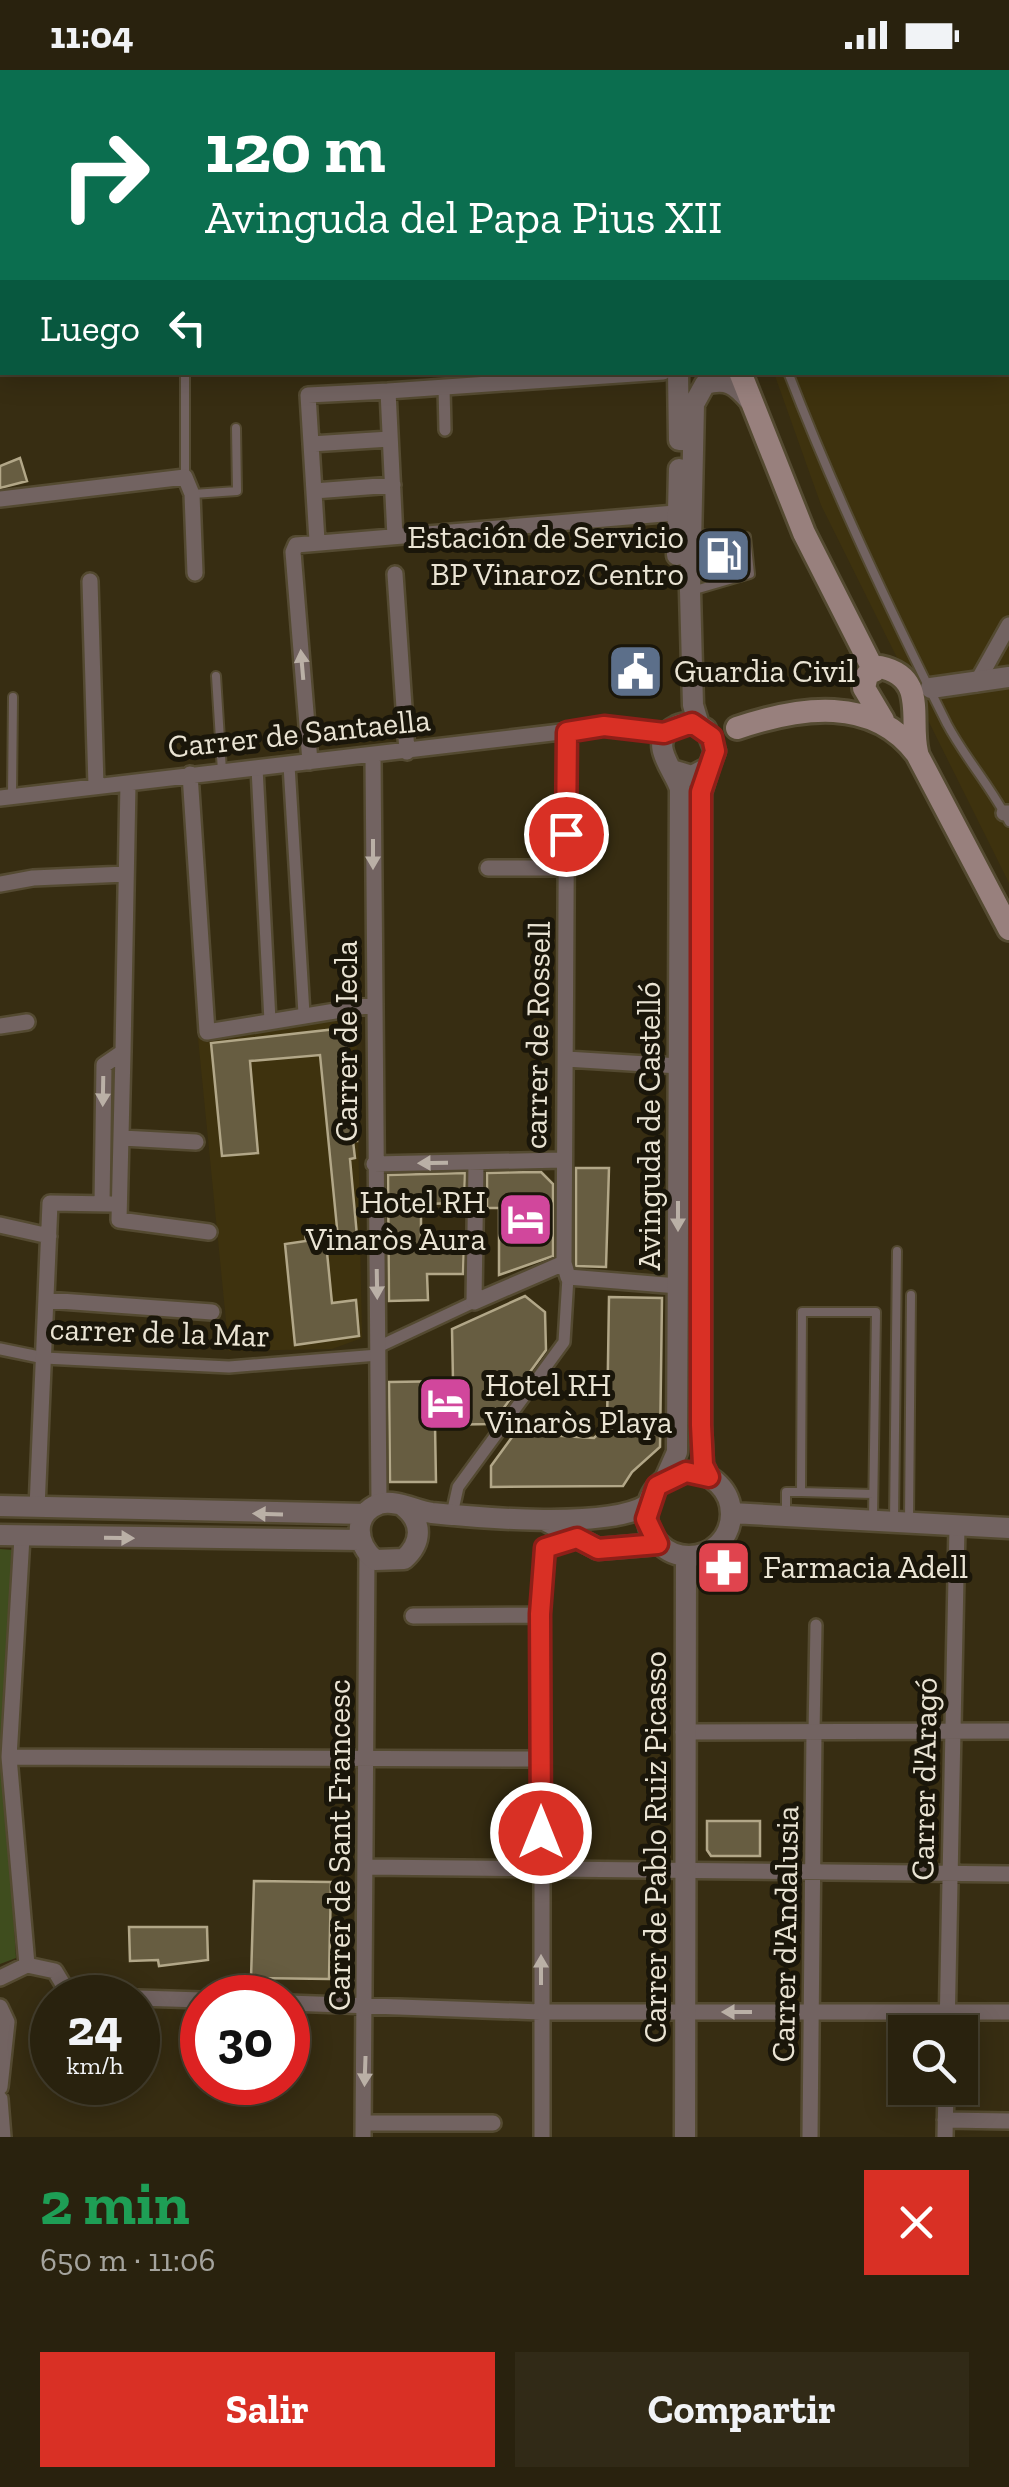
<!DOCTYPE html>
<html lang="es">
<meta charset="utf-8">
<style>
:root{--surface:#29220e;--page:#312a17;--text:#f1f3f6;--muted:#a5a49e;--line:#453f2e;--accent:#d93025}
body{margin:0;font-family:"Zilla Slab",serif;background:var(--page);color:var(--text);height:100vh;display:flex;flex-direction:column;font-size:38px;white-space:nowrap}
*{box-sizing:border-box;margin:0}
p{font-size:32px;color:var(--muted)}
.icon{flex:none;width:55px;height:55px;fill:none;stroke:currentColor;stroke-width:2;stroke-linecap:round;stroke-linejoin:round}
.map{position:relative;height:2067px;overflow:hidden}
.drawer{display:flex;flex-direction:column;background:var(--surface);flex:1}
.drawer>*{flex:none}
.guide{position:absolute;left:0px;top:0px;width:1010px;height:305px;box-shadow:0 5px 25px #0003,0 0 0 2px var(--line);background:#0b6e4f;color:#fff;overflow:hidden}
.buttons{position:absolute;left:888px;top:1945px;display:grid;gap:20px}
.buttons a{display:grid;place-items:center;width:90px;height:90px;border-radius:0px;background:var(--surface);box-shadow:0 5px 25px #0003,0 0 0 2px var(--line);font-size:50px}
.speed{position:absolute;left:30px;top:1905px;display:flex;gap:20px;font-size:50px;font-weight:700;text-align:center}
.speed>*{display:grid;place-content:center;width:130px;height:130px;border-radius:50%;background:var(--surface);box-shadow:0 5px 25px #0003,0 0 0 2px var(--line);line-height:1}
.speed small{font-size:25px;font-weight:400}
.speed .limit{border:15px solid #d22;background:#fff;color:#111}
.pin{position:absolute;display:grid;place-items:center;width:85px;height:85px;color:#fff;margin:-42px;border:5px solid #fff;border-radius:50%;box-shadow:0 2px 10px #0007}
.me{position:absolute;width:110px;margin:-55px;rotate:0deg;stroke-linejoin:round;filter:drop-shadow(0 0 8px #0008)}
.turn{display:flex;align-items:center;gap:35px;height:210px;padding:0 40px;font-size:45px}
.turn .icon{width:130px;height:130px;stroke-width:2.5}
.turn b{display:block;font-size:70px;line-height:85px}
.then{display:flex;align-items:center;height:95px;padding:0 40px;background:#0003;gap:20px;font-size:38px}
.round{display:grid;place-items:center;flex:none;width:105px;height:105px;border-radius:0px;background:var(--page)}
.summary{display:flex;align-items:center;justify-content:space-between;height:170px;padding:0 40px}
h1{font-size:60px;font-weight:700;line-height:75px;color:#1e9e55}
.action{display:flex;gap:20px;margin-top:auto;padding:20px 40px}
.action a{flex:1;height:115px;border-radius:0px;background:var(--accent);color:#fff;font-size:40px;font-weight:700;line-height:115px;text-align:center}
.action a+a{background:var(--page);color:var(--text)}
.status{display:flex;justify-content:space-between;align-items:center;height:70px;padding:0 50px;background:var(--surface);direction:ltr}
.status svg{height:28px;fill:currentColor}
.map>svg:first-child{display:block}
</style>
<div class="status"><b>11:04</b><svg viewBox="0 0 49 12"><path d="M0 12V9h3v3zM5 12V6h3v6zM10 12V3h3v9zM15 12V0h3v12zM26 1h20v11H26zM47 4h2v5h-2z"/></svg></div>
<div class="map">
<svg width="1009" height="2067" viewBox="0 0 1009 2067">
<rect width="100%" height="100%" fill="#372d12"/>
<path fill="#3e320e" d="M702 0H1009V813L821 435 774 303 1008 302V2Z
M356 945 362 1268 332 1279 229 1281 198 968Z"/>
<path fill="#3f4d1e" d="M0 1479 13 1480 2 1658 16 1888 0 1894Z"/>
<path fill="#675d41" stroke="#b2a788" stroke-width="2.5" d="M20 388 27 411 0 418V396Z
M345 958 357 1071H353L355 1088 350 1089 357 1166 338 1168 320 985 250 991 258 1083 222 1086 211 973Z
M576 1098H609L606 1197 576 1196Z
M541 1102 553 1114V1186L499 1205V1138H487V1103Z
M465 1103 464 1133 421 1134V1173H464L463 1204H427L428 1230 389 1231 388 1105Z
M325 1162 332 1233 356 1230 359 1266 295 1275 285 1174 306 1171 305 1164Z
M525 1226 545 1242 546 1280 492 1354 435 1355 436 1412H390L389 1312 453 1311 452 1259Z
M609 1227 662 1228 660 1377 632 1402 623 1416 491 1417V1396L515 1363 594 1368 607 1356Z
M707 1751H760V1786H711L707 1780Z
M254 1811 331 1812 329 1909 251 1908Z
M129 1857H207L208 1890 159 1896 158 1890 130 1891Z"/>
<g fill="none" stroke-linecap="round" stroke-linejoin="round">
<defs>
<path id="service" d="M709 0V2
M788 302C835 424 889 538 947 654 965 688 992 718 1009 752
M185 407V306
M193 424 237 421 236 358
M694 464 746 467 750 504 695 520
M216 606 222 701
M12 726 13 627
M801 1422 873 1424
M786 1444V1422H801L802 1242H876L873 1448
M909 1450 911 1225
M894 1452 897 1181"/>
<path id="pedestrian" d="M444 317 445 360
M289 695 304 944
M257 698 270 951
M378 1277 474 1232
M0 1279 44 1288 229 1297 378 1285
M452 1444 458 1417 564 1272 568 1207
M814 1662 816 1555"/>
<path id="minor" d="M621 0 622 2
M646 0V2
M564 2 580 0
M0 90 2 89
M1008 103H1009
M0 250 2 249
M311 374 390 369
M314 421 393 415
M0 429 185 407 192 424 195 503
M395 467 388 321 663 302
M317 471 308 325 388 321
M395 504 407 682
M90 511 96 716
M976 614 1009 555
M567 662 564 1193 568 1207 678 1216
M373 686 379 1434
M310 692 293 482 296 475 675 443
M190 704 207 962 372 935
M0 728 603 657 669 661
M1004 743H1009
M488 798H566
M0 814 33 808 126 804
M0 956 27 952
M123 982 128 713
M566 989 679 996
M122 1068 196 1072
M476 1092 474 1232 564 1193
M374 1094 563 1090
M102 1134 104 995 123 982 119 1150 209 1162
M0 1155 49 1166
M46 1230 212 1242
M37 1438 50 1133 111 1134
M22 1467 9 1687 27 1895
M413 1546 540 1545
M683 1662 1009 1661
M9 1687 541 1689
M367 1797 1009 1804
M0 1908 27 1895 55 1901 70 1926 109 1928
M138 1928 202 1930
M288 1933 541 1942H1009
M0 1937 7 1952 0 2017
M947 1962 957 1456
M0 2029 3 2067
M945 2050 1009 2051
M363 2053H493
M363 2067 367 1483
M542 2067V1486L545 1478 577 1468
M810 2067 814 1662
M945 2067 946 2018"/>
<path id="tertiary" d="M678 302 679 370
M677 485 679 399
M931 618 1009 607
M699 655 693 635 690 521 694 334 705 314C727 308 735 314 749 330
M647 1444a42 42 0 1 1 84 0a42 42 0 1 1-84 0Z
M709 1407 703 1395 701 1355V723L709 697
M665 1409 677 1382 680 719C675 700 645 672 676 656 687 651 697 653 706 659L715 681 709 697 692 706 672 700
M0 1436 365 1444
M404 1437C423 1452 422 1473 404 1489L375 1490C356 1475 352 1444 379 1434 396 1429 416 1441 432 1443 482 1448 608 1459 647 1435
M731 1443 1009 1458
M546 1451 598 1479 658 1474
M0 1465 360 1470
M685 2067 686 1487"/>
<path id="secondary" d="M668 0 669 2
M740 302 804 463 874 601
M883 650 864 618 867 605 880 597C928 607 909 649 917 682
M737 658C799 637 873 625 917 684L1009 859"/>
</defs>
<use href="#service" stroke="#544a31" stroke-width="12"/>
<use href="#pedestrian" stroke="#544a31" stroke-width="16"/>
<use href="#minor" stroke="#544a31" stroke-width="20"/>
<use href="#tertiary" stroke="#544a31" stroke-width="25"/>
<use href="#secondary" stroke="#544a31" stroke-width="28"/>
<use href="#service" stroke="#726361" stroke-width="8"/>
<use href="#pedestrian" stroke="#726361" stroke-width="11"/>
<use href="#minor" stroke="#726361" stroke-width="15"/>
<use href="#tertiary" stroke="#726361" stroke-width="20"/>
<use href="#secondary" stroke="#98807d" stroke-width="22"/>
</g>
<defs><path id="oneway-solid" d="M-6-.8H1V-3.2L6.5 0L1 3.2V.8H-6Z" transform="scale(2.5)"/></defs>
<g fill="#bab0a6">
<use href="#oneway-solid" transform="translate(302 595) rotate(-95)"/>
<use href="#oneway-solid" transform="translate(373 784) rotate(90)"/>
<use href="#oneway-solid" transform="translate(103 1021) rotate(91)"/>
<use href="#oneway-solid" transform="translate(433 1093) rotate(179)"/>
<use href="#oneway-solid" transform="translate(678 1146) rotate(90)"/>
<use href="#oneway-solid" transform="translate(377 1214) rotate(89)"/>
<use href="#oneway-solid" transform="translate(268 1444) rotate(-178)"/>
<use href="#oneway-solid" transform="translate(119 1468) rotate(1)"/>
<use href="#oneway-solid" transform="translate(541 1900) rotate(-90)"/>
<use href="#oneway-solid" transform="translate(737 1942) rotate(180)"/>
<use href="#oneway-solid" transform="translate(365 2001) rotate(92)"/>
</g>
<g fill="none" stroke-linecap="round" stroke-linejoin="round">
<defs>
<path id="route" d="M541 1763 540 1544 545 1478 577 1468 598 1479 658 1474 646 1449 657 1416 686 1402 709 1407 703 1395 701 1355V722L715 681 712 667 692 653 664 663 604 656 567 662 566 764"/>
</defs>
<use href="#route" stroke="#8d1f18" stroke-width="25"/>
<use href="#route" stroke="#d93025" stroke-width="18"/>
</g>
<defs>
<symbol id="fuel-square" viewBox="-11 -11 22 22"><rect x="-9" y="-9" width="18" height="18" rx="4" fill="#5c6f8a" stroke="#1a160a"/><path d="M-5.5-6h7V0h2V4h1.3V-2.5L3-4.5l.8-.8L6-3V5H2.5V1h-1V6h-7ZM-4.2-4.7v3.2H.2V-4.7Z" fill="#fff"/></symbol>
<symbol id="civic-square" viewBox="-11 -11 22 22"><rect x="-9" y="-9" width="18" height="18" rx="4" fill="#5c6f8a" stroke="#1a160a"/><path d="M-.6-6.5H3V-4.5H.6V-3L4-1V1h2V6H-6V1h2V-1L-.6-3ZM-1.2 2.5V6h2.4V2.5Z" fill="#fff"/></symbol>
<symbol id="hotel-square" viewBox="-11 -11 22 22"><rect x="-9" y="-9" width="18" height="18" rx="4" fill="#d1479c" stroke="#1a160a"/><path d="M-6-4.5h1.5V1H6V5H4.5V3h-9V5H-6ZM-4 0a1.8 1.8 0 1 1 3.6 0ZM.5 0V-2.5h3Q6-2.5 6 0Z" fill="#fff"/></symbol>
<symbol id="pharmacy-square" viewBox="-11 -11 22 22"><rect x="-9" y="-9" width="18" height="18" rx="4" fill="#e0444e" stroke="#1a160a"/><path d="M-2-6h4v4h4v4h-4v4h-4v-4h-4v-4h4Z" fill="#fff"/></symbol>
</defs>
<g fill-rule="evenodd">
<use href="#fuel-square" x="692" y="454" width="63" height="63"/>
<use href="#civic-square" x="604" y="570" width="63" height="63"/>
<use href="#hotel-square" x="494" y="1118" width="63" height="63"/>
<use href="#hotel-square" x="414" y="1302" width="63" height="63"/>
<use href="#pharmacy-square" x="692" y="1466" width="63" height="63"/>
</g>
<g text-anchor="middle" stroke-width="10" stroke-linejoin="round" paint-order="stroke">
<g font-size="32" fill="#eae4d4" stroke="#1a160a" text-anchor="start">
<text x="684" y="478" text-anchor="end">Estación de Servicio<tspan x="684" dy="37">BP Vinaroz Centro</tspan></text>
<text x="674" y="612">Guardia Civil</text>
<text x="486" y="1143" text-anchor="end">Hotel RH<tspan x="486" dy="37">Vinaròs Aura</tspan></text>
<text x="485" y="1326">Hotel RH<tspan x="485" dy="37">Vinaròs Playa</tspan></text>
<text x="763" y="1508">Farmacia Adell</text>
</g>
<g font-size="32" fill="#eae4d4" stroke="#1a160a">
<text transform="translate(299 663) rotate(-6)" y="11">Carrer de Santaella</text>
<text transform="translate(537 965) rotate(-89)" y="11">carrer de Rossell</text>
<text transform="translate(346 971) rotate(-90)" y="11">Carrer de Iecla</text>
<text transform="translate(649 1056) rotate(-90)" y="11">Avinguda de Castelló</text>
<text transform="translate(160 1262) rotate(2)" y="11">carrer de la Mar</text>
<text transform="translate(924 1709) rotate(-89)" y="11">Carrer d'Aragó</text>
<text transform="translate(339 1775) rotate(-90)" y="11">Carrer de Sant Francesc</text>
<text transform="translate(655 1777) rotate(-90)" y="11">Carrer de Pablo Ruiz Picasso</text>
<text transform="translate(785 1864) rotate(-89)" y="11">Carrer d'Andalusia</text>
</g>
</g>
</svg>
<div class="buttons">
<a><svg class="icon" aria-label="search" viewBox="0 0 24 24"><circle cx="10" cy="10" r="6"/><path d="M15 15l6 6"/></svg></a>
</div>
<div class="speed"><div>24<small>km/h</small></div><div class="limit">30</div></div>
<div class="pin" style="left:566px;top:764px;background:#d93025"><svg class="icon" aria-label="arrive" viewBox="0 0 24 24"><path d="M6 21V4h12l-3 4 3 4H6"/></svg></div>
<svg class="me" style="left:541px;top:1763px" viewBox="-20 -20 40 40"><circle r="17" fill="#d93025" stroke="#fff" stroke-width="3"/><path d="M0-11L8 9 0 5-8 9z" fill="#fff"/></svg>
<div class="guide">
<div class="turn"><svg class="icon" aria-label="right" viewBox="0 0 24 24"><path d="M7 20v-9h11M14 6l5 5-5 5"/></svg><div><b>120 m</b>Avinguda del Papa Pius XII</div></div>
<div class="then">Luego<svg class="icon" aria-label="left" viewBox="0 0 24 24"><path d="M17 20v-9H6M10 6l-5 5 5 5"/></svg></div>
</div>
</div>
<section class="drawer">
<div class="summary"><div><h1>2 min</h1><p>650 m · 11:06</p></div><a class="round" style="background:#d93025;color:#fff"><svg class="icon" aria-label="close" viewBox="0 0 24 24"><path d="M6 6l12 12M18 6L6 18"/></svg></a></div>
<div class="action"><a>Salir</a><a>Compartir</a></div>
</section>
